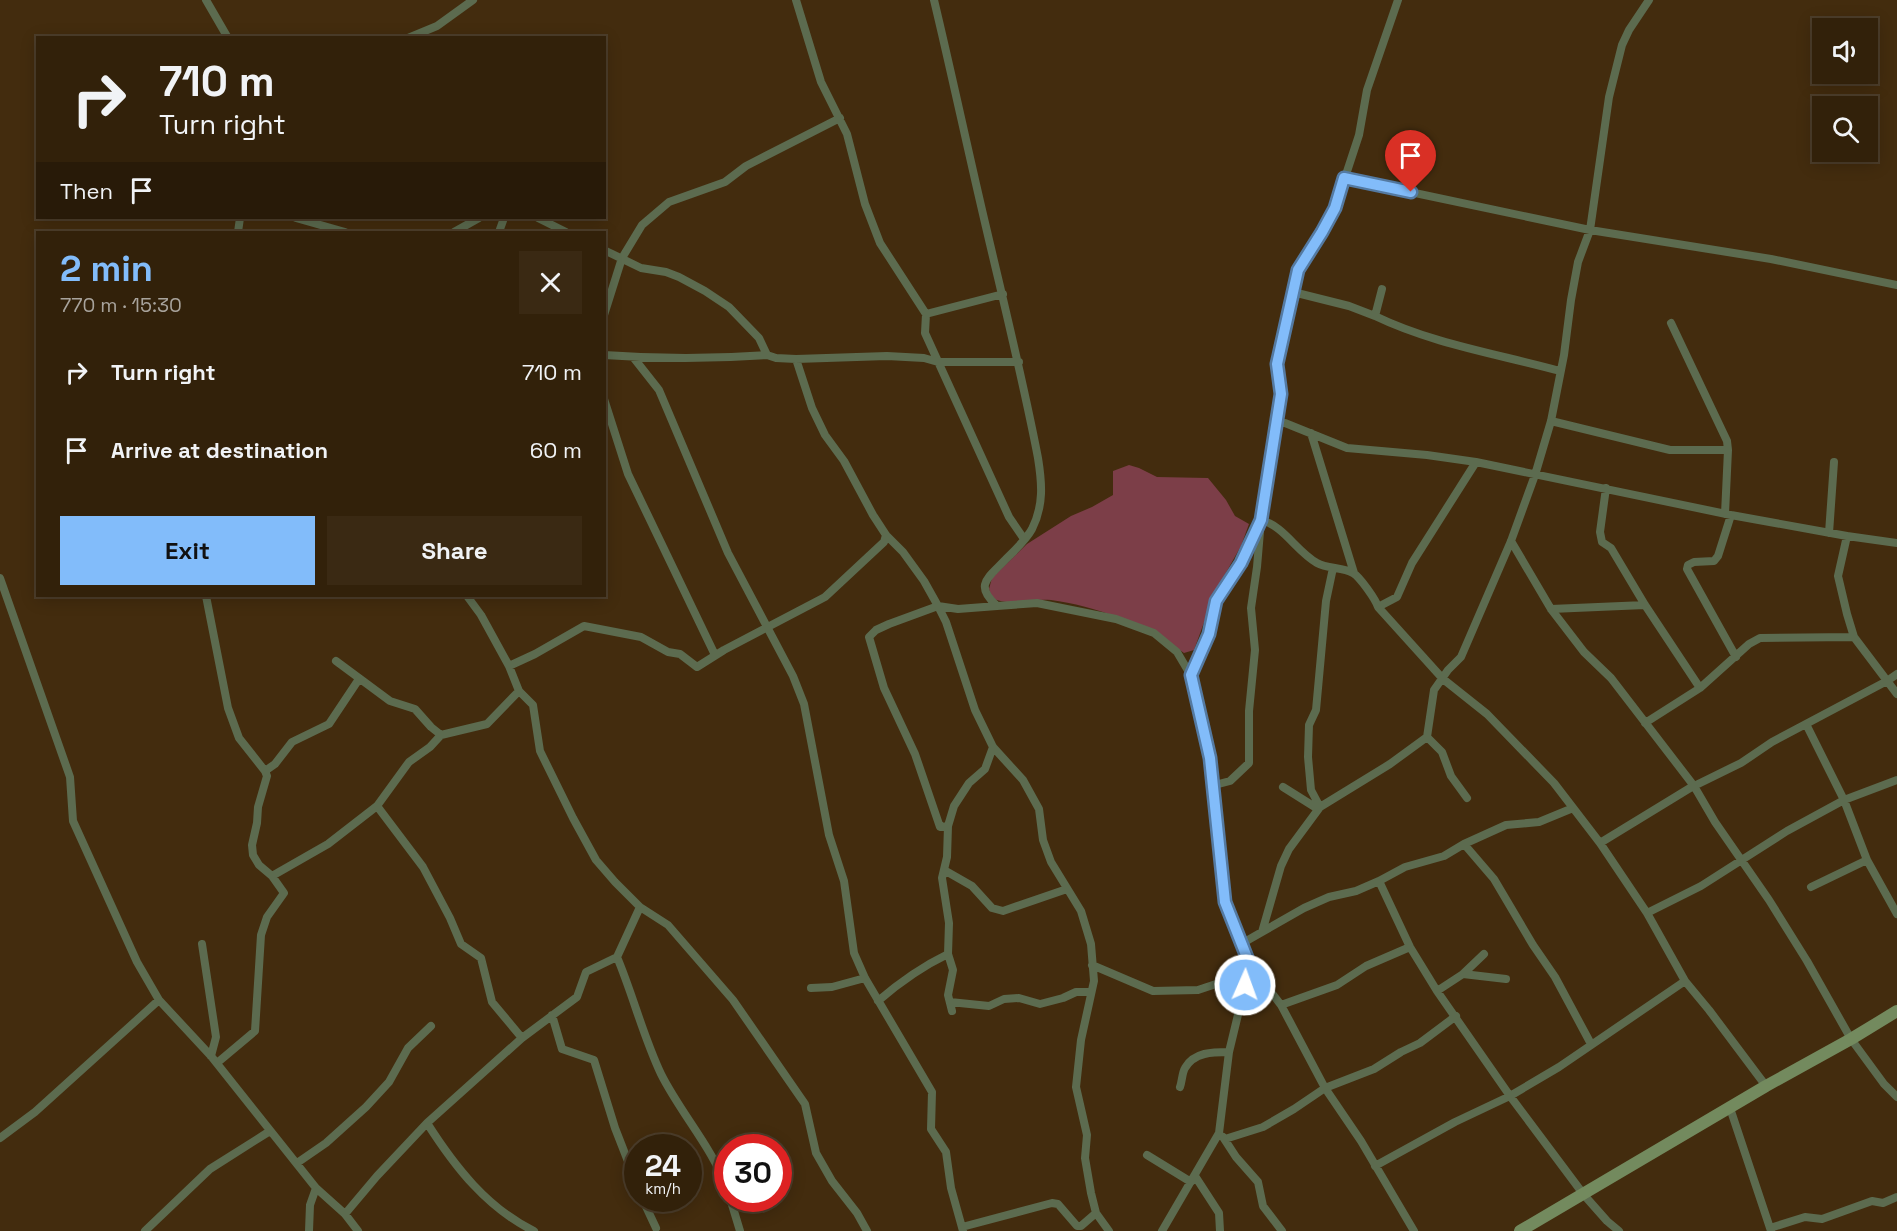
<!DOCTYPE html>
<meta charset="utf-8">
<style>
:root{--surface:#32210a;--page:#3a2913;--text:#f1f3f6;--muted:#a8a39c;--line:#4d3e2b;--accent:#82bcfa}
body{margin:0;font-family:"Space Grotesk",sans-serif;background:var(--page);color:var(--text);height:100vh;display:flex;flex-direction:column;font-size:22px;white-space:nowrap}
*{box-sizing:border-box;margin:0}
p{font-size:20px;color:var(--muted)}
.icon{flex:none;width:33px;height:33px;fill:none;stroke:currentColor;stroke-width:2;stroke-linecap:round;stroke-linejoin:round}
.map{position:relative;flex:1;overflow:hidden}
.details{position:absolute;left:36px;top:231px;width:570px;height:366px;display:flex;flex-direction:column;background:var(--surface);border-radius:0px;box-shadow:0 3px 15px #0003,0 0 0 2px var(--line)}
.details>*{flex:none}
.guide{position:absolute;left:36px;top:36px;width:570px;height:183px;border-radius:0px;box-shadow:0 3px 15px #0003,0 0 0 2px var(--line);background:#32210a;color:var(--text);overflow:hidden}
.buttons{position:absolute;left:1812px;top:18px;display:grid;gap:12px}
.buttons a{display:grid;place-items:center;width:66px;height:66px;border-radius:0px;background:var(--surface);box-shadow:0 3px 15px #0003,0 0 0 2px var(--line);font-size:30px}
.speed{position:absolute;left:624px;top:1134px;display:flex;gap:12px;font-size:30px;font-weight:700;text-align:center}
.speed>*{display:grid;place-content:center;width:78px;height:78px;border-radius:50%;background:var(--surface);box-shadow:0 3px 15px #0003,0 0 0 2px var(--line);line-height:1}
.speed small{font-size:15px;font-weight:400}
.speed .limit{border:9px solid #d22;background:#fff;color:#111}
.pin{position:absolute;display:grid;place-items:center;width:51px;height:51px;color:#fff;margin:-62px -26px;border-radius:50% 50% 50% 0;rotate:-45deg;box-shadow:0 0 6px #0007}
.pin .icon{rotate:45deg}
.me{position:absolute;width:66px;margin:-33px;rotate:2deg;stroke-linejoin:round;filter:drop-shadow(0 0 4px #0008)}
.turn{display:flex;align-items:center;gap:21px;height:126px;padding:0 24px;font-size:27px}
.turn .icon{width:78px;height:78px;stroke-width:2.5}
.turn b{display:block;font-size:42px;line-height:51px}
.then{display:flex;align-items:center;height:57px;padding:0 24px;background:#0003;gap:12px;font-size:22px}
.round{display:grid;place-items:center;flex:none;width:63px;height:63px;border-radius:0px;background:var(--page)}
.overview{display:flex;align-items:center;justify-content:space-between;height:102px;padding:0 24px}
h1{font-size:36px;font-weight:800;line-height:45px;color:var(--accent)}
.cta{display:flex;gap:12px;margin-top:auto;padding:12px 24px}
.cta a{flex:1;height:69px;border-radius:0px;background:var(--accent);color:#111;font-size:24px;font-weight:800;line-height:69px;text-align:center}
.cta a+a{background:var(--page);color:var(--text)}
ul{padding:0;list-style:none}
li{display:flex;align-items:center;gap:18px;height:78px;padding:0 24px}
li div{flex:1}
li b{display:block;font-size:22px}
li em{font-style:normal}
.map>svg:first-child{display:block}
</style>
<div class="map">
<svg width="1897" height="1231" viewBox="0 0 1897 1231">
<rect width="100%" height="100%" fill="#432c0e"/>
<path fill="#7c3e48" d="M1129 465 1139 468 1157 477 1208 478 1226 500 1235 516 1249 524 1241 546 1215 592 1194 650 1184 653C1151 627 1093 605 1051 600 1031 598 1010 607 992 598L989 589 992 578 1027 544 1071 516 1092 507 1113 495V471Z"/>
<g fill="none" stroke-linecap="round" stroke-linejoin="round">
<path stroke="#5c6b4f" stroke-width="8" d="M206 0 228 38
M796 0 821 82 847 134 865 204 880 243 926 314 1003 294
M934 0C952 75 968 151 986 227 1004 304 1023 380 1038 458 1042 483 1044 505 1032 529 1026 540 1014 551 1005 560 989 577 973 585 997 606L1037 603 1116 619 1154 633 1177 652 1190 674 1210 758 1225 902 1250 965 1229 1052 1219 1133 1162 1231
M408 38 437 26 473 0
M1344 178 1590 230 1771 259 1897 285
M296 218 345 232
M538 218 566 232
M238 232 240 218
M454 232 479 218
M499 232 504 218
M604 250 641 268 666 272 679 277 705 291 729 307 759 338 767 355 776 358 796 359 812 408 825 435 844 461 873 515 886 535 903 552 924 581 938 606 946 622 975 710 993 747 1023 780 1039 809 1043 840 1051 862 1081 911 1091 944 1094 981 1081 1040 1076 1087 1087 1135 1085 1158 1091 1193 1096 1213 1109 1231
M1382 289 1375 316C1433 344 1498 354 1560 371
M1293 292 1349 306 1375 316
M926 314 925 333 1009 517 1024 539
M604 315 622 258 642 225 669 202 725 182 746 166 840 118
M1671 323 1727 441 1728 450 1725 514
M604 355C659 359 713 359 767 355
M633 357 659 390 728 553 793 676 804 704 829 835 844 881 854 953 865 978 932 1092 931 1129 946 1152 951 1188 963 1231
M796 359 887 356 924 358 938 362H1019
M604 399 628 474 715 655
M1551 421 1670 450H1728
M1277 423H1285L1347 448 1427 455 1476 462
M1311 433 1354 573
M1606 488 1600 532 1602 542 1611 548 1645 605 1700 688
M1731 515 1718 556 1714 561 1694 562 1688 565 1687 569 1736 657
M1829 533 1834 462
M1847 536 1838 576 1847 614 1854 637
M1511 541 1551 609 1584 652 1611 678 1694 786 1715 822 1769 900 1807 961 1851 1039 1884 1084 1897 1097
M0 578 70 777 73 821 137 962 159 1000 211 1056 316 1188 345 1214 358 1231
M206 596 228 708 239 738 265 771
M467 596 481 615 509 666
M1378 607 1397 597 1412 563 1476 462 1731 515 1847 536 1897 543
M1551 609 1645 605
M336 661 390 701 415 709 431 727 441 735 430 747 409 762 377 806
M1190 674 1209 634 1216 601 1241 563 1261 520 1281 395 1277 364 1298 270 1322 232 1335 208 1359 135 1367 90 1398 0
M519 691 509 666 535 654 584 626 641 637 668 652 680 654 697 667 724 650 825 597 884 542 886 535
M1645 723 1700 688 1749 644 1760 638 1854 637 1897 694
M1806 724 1844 800 1867 860 1897 914
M441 735 487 724 519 691 533 705 540 751 573 818 596 860 615 882 640 907 668 925 733 1000 805 1104 816 1153 832 1181 857 1213 867 1231
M1427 737 1442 752 1451 776 1467 798
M1211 786 1230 781 1249 763V711L1255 650 1251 608 1257 567 1261 520C1284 526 1296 551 1317 563 1327 569 1343 567 1353 573 1360 577 1376 600 1378 607L1443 679 1487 714 1554 783 1600 843 1647 913 1685 981 1709 1010 1766 1086
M1283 787 1318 809
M1320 807 1311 790 1308 757 1309 725 1316 710 1326 601 1333 568
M1573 808 1539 822 1506 825 1464 844 1444 856 1405 867 1379 881 1410 947 1437 991 1510 1096 1584 1195 1607 1221 1619 1231
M948 826 940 827 915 754 884 688 869 637 876 630 889 624 938 606 958 609 997 606
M1600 843 1690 788 1741 763 1772 742 1887 681 1897 674
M1464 844 1494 879 1533 945 1555 977 1591 1044
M944 870 972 886 992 908 1003 911 1067 889
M272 876 328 844 377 806 423 867 450 918 461 944 481 958 492 1002 522 1038
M1811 887 1867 860
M1647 913 1701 886 1787 831 1844 800 1897 780
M1262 932 1304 908 1329 897 1356 891 1379 881
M202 944 216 1037 211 1056
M1241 944 1262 932 1281 866 1289 849 1320 807 1390 764 1427 737 1434 690 1448 670 1461 657 1511 541 1535 475 1551 421 1564 355 1571 300 1578 262 1590 230 1609 97 1622 45 1629 30 1649 0
M617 957C633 995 643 1036 661 1074 681 1114 713 1148 728 1191
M1092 965 1153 991 1198 990 1219 983 1245 985
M1250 965 1281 1005 1325 1088 1361 1141 1414 1231
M1463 974 1484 954
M811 988 832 987 865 978
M1437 991 1463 974 1506 979
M878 1001C900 982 921 967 948 954
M950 1002 989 1006 1004 999 1019 998 1040 1004 1063 998 1076 992H1091
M1281 1005 1337 985 1366 966 1410 947
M952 1011 948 995 953 970 948 954 949 923 942 878 947 857 948 826 954 806 969 783 985 769 993 747
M552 1015 562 1049 594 1060 615 1128 638 1187
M217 1063 255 1031 261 935 267 917 284 893 272 876 259 865 253 855 252 845 257 823 258 807 267 776 265 771 275 764 292 742 329 724 359 679
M1180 1087C1182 1082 1182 1073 1185 1068 1194 1052 1213 1052 1229 1052
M1730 1108 1771 1231
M427 1123C455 1167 487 1208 534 1231
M1223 1137 1236 1157 1258 1182 1263 1206 1282 1231
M0 1138 35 1112 159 1000
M1225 1139 1263 1127 1294 1109 1325 1088 1374 1069 1401 1052 1420 1043 1456 1016
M1147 1155 1191 1182
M297 1163 326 1143 366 1107 389 1082 408 1048 431 1026
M1375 1166 1455 1122 1510 1096 1559 1067 1685 981
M1195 1176 1219 1213 1220 1231
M642 1198 656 1228
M730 1198 740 1231
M345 1214 377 1176 427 1123 522 1038 577 997 586 972 617 957 640 907
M962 1227 1052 1203 1058 1204 1077 1226H1081L1096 1213
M1770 1228 1805 1217 1822 1219 1872 1201 1883 1203 1897 1197
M145 1231 210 1169 270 1131
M309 1231 310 1205 316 1188"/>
<path stroke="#738a5e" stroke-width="12" d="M1520 1231 1766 1086 1851 1039 1897 1011"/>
</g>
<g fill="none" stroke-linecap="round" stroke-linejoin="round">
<defs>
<path id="route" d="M1245 985 1250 965 1225 902 1210 758 1191 675 1209 634 1216 601 1241 563 1261 520 1281 394 1277 364 1298 270 1322 232 1335 208 1344 178 1411 192"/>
</defs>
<use href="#route" stroke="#547aa2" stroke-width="15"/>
<use href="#route" stroke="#82bcfa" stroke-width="10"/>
</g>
</svg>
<div class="buttons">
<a><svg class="icon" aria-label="sound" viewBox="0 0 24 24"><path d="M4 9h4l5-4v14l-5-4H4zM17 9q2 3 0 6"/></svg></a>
<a><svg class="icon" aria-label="search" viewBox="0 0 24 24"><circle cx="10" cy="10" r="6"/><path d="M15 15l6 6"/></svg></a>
</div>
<div class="speed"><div>24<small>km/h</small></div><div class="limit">30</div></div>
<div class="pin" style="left:1411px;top:192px;background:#d93025"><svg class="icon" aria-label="arrive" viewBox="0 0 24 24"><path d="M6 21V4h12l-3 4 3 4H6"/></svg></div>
<svg class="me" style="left:1245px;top:985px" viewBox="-20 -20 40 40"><circle r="17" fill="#82bcfa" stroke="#fff" stroke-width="3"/><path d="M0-11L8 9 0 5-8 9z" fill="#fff"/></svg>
<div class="guide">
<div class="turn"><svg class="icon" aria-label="right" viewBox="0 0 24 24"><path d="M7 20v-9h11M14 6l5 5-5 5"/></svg><div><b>710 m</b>Turn right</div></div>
<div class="then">Then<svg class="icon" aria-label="arrive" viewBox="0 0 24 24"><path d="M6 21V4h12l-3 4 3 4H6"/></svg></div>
</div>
<section class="details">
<div class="overview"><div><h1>2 min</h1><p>770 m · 15:30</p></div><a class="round"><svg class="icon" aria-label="close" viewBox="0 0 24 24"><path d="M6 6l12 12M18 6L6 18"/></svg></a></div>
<ul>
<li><svg class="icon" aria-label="right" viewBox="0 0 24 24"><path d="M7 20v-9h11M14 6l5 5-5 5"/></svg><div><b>Turn right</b></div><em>710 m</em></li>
<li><svg class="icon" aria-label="arrive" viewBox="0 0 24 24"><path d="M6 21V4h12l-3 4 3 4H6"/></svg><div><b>Arrive at destination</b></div><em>60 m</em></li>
</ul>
<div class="cta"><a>Exit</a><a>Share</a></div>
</section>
</div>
